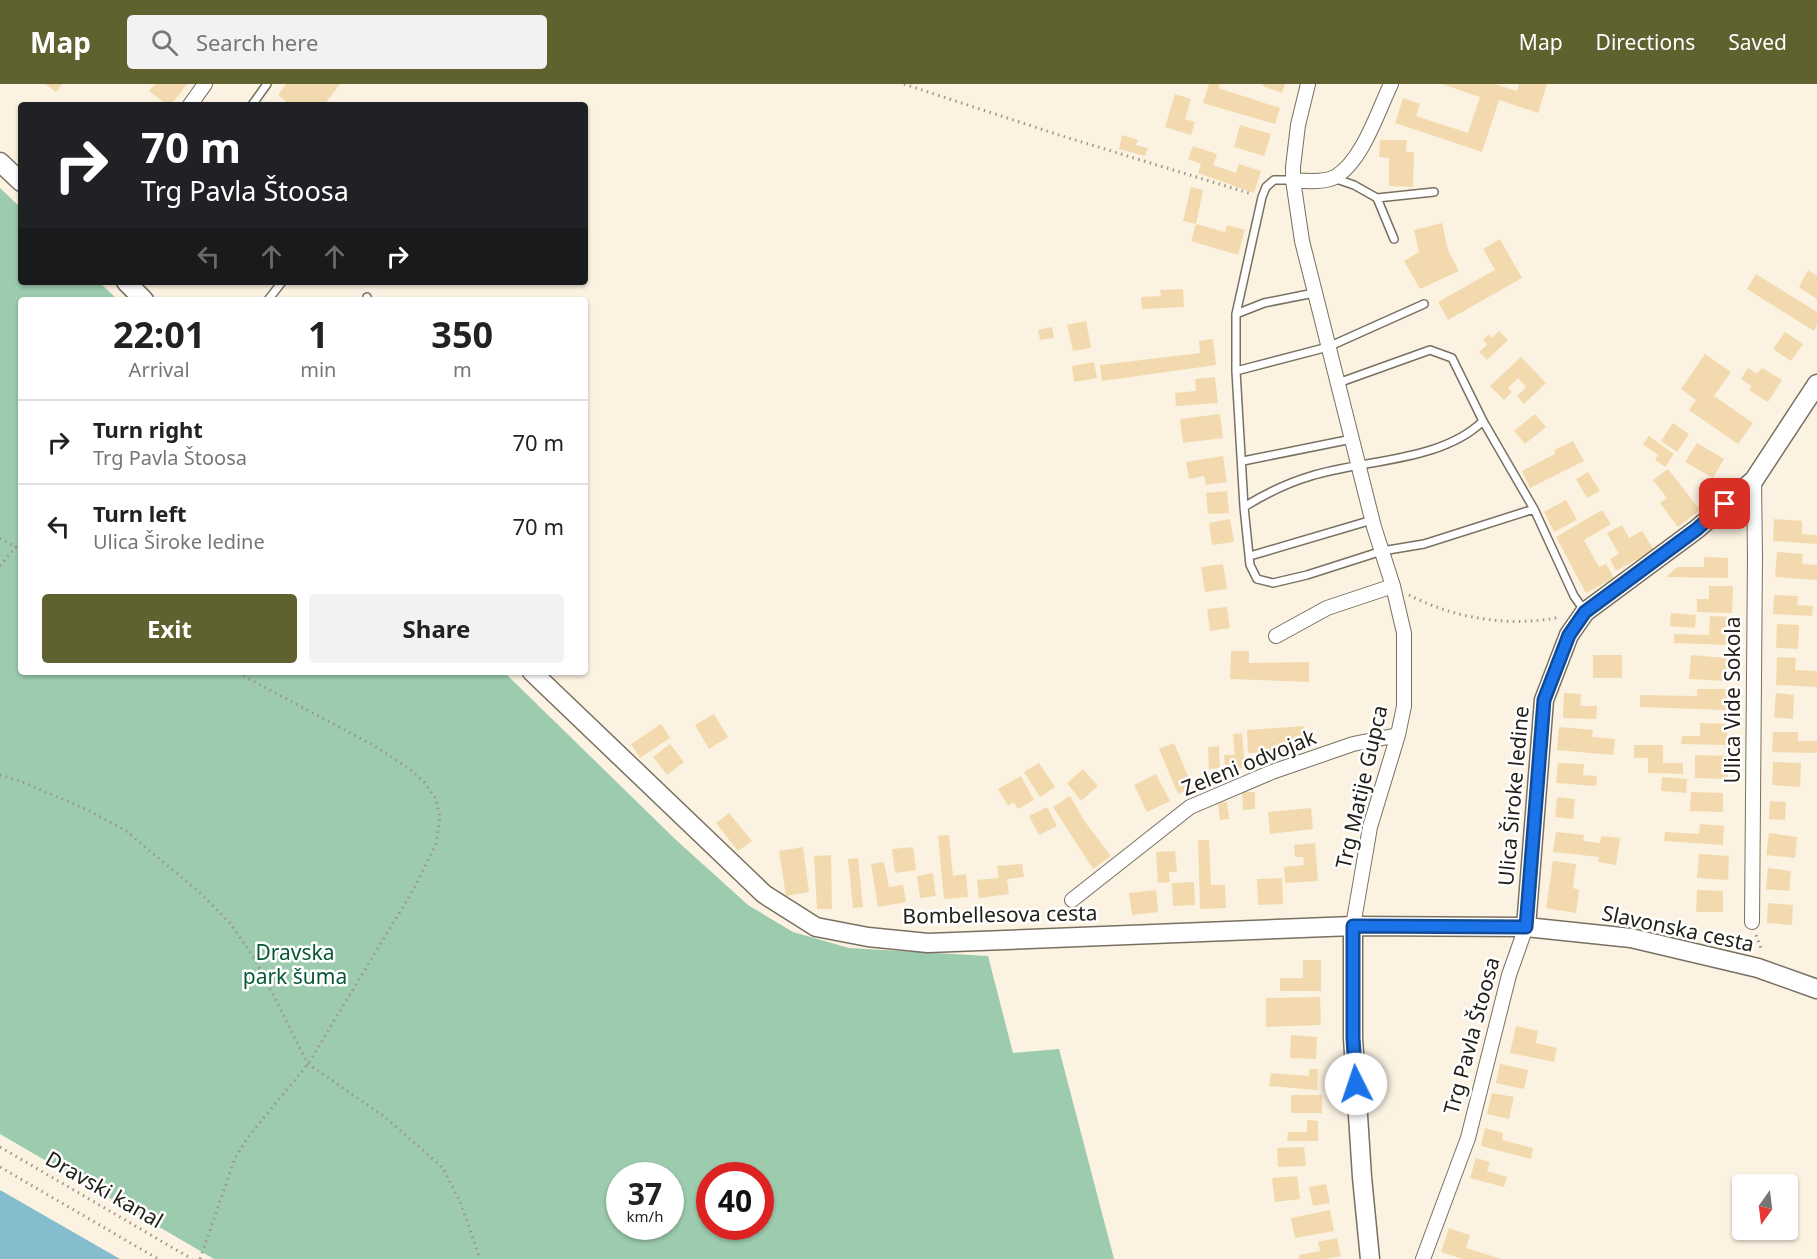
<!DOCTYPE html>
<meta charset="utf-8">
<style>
:root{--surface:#fff;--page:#f2f2f2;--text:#222;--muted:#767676;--line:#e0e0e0;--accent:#5f612e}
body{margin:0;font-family:"Noto Sans",sans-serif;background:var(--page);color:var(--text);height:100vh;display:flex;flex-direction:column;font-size:22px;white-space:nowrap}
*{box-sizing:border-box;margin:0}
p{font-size:20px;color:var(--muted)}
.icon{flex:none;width:33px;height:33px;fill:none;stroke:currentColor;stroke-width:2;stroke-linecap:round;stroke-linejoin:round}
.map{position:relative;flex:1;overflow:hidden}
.side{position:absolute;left:18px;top:213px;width:570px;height:378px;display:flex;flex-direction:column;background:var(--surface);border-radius:6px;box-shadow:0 2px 4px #0004}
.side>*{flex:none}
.guide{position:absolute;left:18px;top:18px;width:570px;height:183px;border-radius:6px;box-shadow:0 2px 4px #0004;background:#202124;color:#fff;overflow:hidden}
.needle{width:39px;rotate:194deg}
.buttons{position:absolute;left:1732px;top:1090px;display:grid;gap:12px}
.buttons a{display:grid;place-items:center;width:66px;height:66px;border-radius:6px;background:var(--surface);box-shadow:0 2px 4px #0004;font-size:30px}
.speed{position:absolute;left:606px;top:1078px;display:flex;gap:12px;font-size:30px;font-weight:700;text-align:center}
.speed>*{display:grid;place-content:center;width:78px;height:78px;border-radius:50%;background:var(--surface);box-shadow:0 2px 4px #0004;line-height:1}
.speed small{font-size:15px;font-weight:400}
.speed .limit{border:9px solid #d22;background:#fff;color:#111}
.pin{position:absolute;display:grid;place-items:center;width:51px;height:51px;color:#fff;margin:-26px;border-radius:12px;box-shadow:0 3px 9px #0006}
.me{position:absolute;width:66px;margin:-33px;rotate:356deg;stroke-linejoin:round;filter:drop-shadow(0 0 4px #0008)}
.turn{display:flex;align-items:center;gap:21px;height:126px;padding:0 24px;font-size:27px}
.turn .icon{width:78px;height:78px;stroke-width:2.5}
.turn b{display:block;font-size:42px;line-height:51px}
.lanes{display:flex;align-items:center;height:57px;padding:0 24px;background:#0003;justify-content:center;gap:30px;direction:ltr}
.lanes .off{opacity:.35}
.eta{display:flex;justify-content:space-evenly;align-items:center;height:102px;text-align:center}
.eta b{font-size:36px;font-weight:700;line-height:42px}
.action{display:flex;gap:12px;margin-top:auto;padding:12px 24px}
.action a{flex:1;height:69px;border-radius:6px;background:var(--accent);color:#fff;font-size:24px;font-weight:700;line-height:69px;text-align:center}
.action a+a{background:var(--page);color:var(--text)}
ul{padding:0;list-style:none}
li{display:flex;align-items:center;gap:18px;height:84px;padding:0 24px;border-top:2px solid var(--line)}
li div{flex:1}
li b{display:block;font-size:22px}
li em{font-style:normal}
header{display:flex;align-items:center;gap:36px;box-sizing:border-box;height:84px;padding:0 30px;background:var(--accent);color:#fff}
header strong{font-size:28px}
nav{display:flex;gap:33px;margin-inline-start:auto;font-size:21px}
.search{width:420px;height:54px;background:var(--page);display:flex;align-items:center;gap:15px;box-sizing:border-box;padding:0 21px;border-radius:6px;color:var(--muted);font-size:22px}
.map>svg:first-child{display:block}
</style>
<header>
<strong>Map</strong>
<div class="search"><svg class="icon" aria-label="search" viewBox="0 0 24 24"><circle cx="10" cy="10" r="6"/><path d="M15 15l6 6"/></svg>Search here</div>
<nav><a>Map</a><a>Directions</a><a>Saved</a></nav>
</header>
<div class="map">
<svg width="1817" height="1175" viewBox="0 0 1817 1175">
<rect width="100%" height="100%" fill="#fbf2e1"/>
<path fill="#9ccbad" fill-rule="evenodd" d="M0 104 21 124V198H99L118 216H21V588H504L675 755 748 821 793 848 849 864 988 872 1013 969 1059 965 1114 1175H214L0 1050ZM620 1092H670V1143H620ZM710 1092H760V1143H710Z"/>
<path fill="#84bece" d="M0 1106 120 1175H0Z"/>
<path fill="#f3daae" d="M45 0H62L56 8Z
M155 0H187L171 21H167L149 7Z
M286 0H340L324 21H290L278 11Z
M1209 0H1220L1218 4 1280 24 1275 40 1203 19Z
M1263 0H1285L1282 9 1263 2Z
M1442 0H1495L1517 7 1519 0H1547L1538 29 1499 16 1482 68 1395 39 1403 14 1420 20 1416 32 1468 49 1480 13Z
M1175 10 1191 15 1185 35 1195 38 1191 51 1165 43Z
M1240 41 1271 50 1264 72 1234 63Z
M1122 51 1138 56 1136 61 1148 64 1145 72 1119 65Z
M1380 56H1407L1406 68H1414L1413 103 1389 102V74L1379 73Z
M1193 62 1217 70 1213 81 1236 89 1239 80 1261 87 1254 109 1198 89 1201 80 1188 75Z
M1191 103 1203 106 1196 140 1183 137Z
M1442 139 1448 166 1459 187 1420 205 1404 177 1419 168 1414 146Z
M1196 140 1225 148 1227 141 1245 146 1238 171 1191 157Z
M1500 155 1522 194 1448 236 1438 218 1495 186 1483 165Z
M1808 186 1817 192V215L1799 203Z
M1756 190 1817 228V241L1814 247 1747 205Z
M1183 205 1184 223 1142 225 1141 213 1161 212 1160 206Z
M1086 237 1091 264 1073 267 1067 241Z
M1052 243 1054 254 1040 256 1038 246Z
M1499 247 1508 256 1487 276 1479 268 1487 261 1483 256 1489 250 1492 254Z
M1785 248 1803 260 1791 277 1773 265Z
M1213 255 1216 281 1102 297 1100 281 1200 269 1199 257Z
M1705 270 1731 288 1714 312 1753 339 1738 360 1689 326 1696 316 1681 305Z
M1521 273 1546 299 1524 320 1517 312 1526 303 1518 294 1508 304 1512 308 1504 316 1490 302Z
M1094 278 1097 294 1074 298 1072 282Z
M1748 284 1757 290 1762 284 1782 296 1768 318 1749 306 1752 302 1741 295Z
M1215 293 1218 319 1176 322 1175 309 1196 307 1195 295Z
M1220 330 1223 354 1183 359 1180 335Z
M1535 330 1546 343 1525 360 1514 347Z
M1673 339 1689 350 1677 368 1661 357Z
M1649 352 1674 370 1665 383 1655 376 1658 371 1643 360Z
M1573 357 1584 377 1530 404 1522 387 1555 370 1554 366Z
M1697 359 1724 375 1713 394 1685 378Z
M1223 372 1227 398 1206 401 1204 392 1189 395 1186 378Z
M1668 385 1700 426 1678 443 1660 419 1667 414 1653 396Z
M1588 388 1600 407 1587 414 1576 395Z
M1227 407 1229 429 1208 430 1206 409Z
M1566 416 1577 436 1554 448 1544 428Z
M1602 426 1611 440 1584 456 1599 483 1606 480 1614 494 1586 509 1556 453Z
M1230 435 1234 458 1212 461 1209 439Z
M1774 435 1802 437V450L1817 451V460L1773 457Z
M1622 441 1629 454 1642 447 1654 466 1616 487 1610 475 1619 470 1607 449Z
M1777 468 1803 470 1802 480 1817 481V496L1775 493Z
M1704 473 1728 474V494L1666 493 1677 483H1704Z
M1223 480 1227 505 1205 508 1201 483Z
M1709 502H1733L1732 529 1697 528V515H1709Z
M1774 511 1798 512 1797 521 1813 522 1812 532 1773 530Z
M1227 523 1230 544 1210 547 1207 525Z
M1671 529 1696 531 1695 544 1670 542Z
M1710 532 1732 533 1731 561 1674 559V550L1709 551Z
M1777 540 1799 541 1798 565 1776 564Z
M1231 567H1249V579L1309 578V598L1230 595Z
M1593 571H1622V594H1593Z
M1691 571 1727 574 1726 597 1689 595Z
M1777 573 1796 574 1795 586 1817 587V603L1776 601Z
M1697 605H1728L1727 626 1640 623V611L1697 612Z
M1564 609 1581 610 1580 622H1597L1596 635 1563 634Z
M1776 609 1794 611 1793 635 1774 633Z
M714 630 728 653 709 665 695 641Z
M1700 639 1727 640V661L1681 660 1682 652H1700Z
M661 640 670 654 640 674 631 660Z
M1304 642 1305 667 1248 669 1247 646Z
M1559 643 1593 646 1592 653 1615 655 1613 671 1557 666Z
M1773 648H1798V657H1817V669L1772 668Z
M1242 649 1245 684 1225 685 1224 671H1235L1233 650Z
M1174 659 1193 704 1178 710 1159 665Z
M670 660 684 678 667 691 653 673Z
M1634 661H1663V679H1683V690L1648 689V674H1634Z
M1219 662 1220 684 1209 685 1208 663Z
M1695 671 1728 672V695L1695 694Z
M1773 678 1801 679 1800 703 1772 701Z
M1039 679 1055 703 1040 713 1024 688Z
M1558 679 1584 680 1583 691 1597 692 1596 702 1556 699Z
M1083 685 1098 702 1081 717 1067 699Z
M1156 690 1170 717 1147 728 1134 701Z
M1021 692 1034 716 1018 725 1014 718 1008 722 998 705Z
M1662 693 1687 695 1686 709 1661 707Z
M1242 708H1255V725L1243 726Z
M1691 708 1723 709V728L1690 727Z
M1070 712 1085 738 1111 772 1093 785 1053 723Z
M1557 713 1575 715 1573 735 1555 733Z
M1770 717 1786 718 1785 736 1769 735Z
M1227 718 1229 735 1220 736 1218 719Z
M1047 723 1057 742 1039 751 1029 732Z
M1311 724 1313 745 1270 750 1268 728Z
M729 729 752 757 738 767 716 739Z
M1700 740 1724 742 1723 761 1664 757 1665 748 1699 750Z
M1556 748 1584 751 1583 757 1600 759 1601 752 1620 754 1616 781 1598 778 1599 773 1553 768Z
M1769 749 1797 753 1795 774 1766 771Z
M949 751 953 792 966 790 968 813 944 815 938 752Z
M1198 756H1209L1211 801H1225L1226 824 1200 825Z
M1315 759 1318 797 1285 799 1284 783 1304 781 1303 773H1295L1294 761Z
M803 763 809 808 786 812 779 767Z
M913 763 916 786 895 789 892 765Z
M1175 767 1177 788H1169L1170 798 1158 799 1156 768Z
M1699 770 1729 772 1728 796 1697 794Z
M831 771 832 825H817L814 772Z
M858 774 863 823 853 824 848 775Z
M1553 777 1576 780 1573 804 1579 806 1576 829 1546 824Z
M884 778 889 803 903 801 906 818 878 823 871 780Z
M1022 780 1024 793 1007 795 1009 810 979 814 977 796 999 794 997 782Z
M1768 784 1791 787 1789 807 1766 805Z
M933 789 936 812 920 814 917 792Z
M1282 794 1283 820 1258 821 1257 795Z
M1194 798 1195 821 1173 822 1172 799Z
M1156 806 1158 828 1132 831 1129 809Z
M1697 806 1723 807V828H1696Z
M1768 819 1793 821 1792 841 1767 839Z
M1303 876H1321V907H1280V894H1303Z
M1320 913 1321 941 1266 943V914Z
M1516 942 1538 947 1536 959 1557 964 1554 978 1510 969Z
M1291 951 1317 953 1316 975 1290 974Z
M1500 980 1528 986 1524 1005 1496 999Z
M1309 985H1318L1317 1006 1269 1002 1271 989 1309 992Z
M1492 1009 1514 1013 1509 1035 1487 1030Z
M1291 1011H1322V1029H1291Z
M1307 1036 1318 1037V1057H1287L1288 1048H1307Z
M1485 1044 1503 1049 1502 1056 1533 1064 1531 1075 1481 1062Z
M1304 1063 1306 1082 1278 1083 1277 1064Z
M1476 1074 1490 1078 1487 1087 1507 1093 1504 1103 1470 1094Z
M1297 1092 1300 1115 1275 1118 1272 1094Z
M1326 1100 1330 1119 1313 1122 1309 1103Z
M1330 1126 1334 1147 1295 1154 1291 1134Z
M1449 1144 1470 1151 1466 1164 1501 1175H1463L1441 1168Z
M1337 1154 1341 1172 1325 1175H1299V1171L1320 1167 1318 1158Z"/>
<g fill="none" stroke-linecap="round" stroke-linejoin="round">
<defs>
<path id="lane" d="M252 21 267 0
M1333 94 1354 101 1377 114 1394 155
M1377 114 1434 108
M367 213 368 216
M268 216 282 198
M1236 230 1264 219 1314 209
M1236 287 1328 263 1424 220
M1338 299 1430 266 1452 274 1483 337
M1243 377 1352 355
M1244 423 1236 287V230L1262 113 1266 103 1274 96H1293
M1534 425 1424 460 1382 467 1307 491 1273 499 1257 495 1250 481 1244 423C1265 410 1287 399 1311 392 1365 375 1441 378 1483 337L1534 425 1574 512 1584 526
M1250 472 1372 436"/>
<path id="street" d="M1308 0 1298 41 1293 83V96L1302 157 1374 443 1393 502 1404 549V622L1398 651 1370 743 1353 842
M190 21 205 0
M1293 96C1305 97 1324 99 1335 93 1362 78 1378 27 1391 0
M1276 552 1327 524 1393 502
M1072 816 1190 723 1272 688 1353 660 1398 651
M1752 838 1755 472 1754 396
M1423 1175 1468 1054 1509 891 1526 843"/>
<path id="secondary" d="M0 78 21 98
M126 198 144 216
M532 588 764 810 816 843 868 853 928 859 1353 842 1526 843 1631 854 1758 884 1817 905
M1353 842V954L1362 1093 1370 1175
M1526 843 1544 616 1569 551 1585 528 1697 445 1754 396 1817 300"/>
</defs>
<use href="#lane" stroke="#787061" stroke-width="10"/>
<use href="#street" stroke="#787061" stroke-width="16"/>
<use href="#secondary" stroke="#787061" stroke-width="21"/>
<path stroke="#9d978b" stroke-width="3" stroke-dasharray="1.5 4.5" stroke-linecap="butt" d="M904 0 1062 52 1252 110
M0 454 21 466
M0 482 21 456
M1409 511C1453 534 1511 544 1560 533
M0 691 20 697 88 726 126 747 198 807 230 839 256 877 308 980 385 1033 443 1084 461 1120 480 1175
M1756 851 1762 867
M0 1063 192 1175
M0 1083 158 1175
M200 1175 235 1074 249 1052 308 980 416 801 436 760 440 733 436 715 425 699 411 686 373 661 236 588"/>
<use href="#lane" stroke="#fff" stroke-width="7"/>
<use href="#street" stroke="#fff" stroke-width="14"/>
<use href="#secondary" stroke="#fff" stroke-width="18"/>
</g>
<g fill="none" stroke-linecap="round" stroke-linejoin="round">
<defs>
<path id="route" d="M1356 1000 1353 954V842L1526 843 1544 616 1569 551 1585 528 1697 445 1725 420"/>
</defs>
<use href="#route" stroke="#114b97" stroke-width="15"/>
<use href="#route" stroke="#1a73e8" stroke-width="10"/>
</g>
<g text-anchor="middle" stroke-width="5" stroke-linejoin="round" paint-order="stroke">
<g font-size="21" fill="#23201a" stroke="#fff">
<text transform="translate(1733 616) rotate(-90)" y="7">Ulica Vide Sokola</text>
<text transform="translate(1249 679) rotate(-22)" y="7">Zeleni odvojak</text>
<text transform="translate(1362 703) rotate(-77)" y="7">Trg Matije Gupca</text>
<text transform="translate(1514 712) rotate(-85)" y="7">Ulica Široke ledine</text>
<text transform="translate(1000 831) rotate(-1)" y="7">Bombellesova cesta</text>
<text transform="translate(1678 845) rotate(12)" y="7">Slavonska cesta</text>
<text transform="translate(1472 952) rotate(-75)" y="7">Trg Pavla Štoosa</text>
<text transform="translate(104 1106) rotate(30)" y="7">Dravski kanal</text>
</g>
<g font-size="21" fill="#065834" stroke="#fff">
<text x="295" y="876">Dravska<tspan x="295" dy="24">park šuma</tspan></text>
</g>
</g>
</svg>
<div class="buttons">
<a><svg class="needle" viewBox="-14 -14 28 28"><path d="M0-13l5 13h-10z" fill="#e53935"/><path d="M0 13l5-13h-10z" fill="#767676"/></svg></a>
</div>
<div class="speed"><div>37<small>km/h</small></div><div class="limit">40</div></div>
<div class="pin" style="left:1725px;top:420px;background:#d93025"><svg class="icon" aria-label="arrive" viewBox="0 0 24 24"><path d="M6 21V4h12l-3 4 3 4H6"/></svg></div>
<svg class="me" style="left:1356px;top:1000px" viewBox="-20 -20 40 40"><circle r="19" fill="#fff"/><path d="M0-13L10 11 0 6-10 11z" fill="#1a73e8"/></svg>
<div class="guide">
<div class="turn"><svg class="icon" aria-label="right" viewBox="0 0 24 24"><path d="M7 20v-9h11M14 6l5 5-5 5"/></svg><div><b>70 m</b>Trg Pavla Štoosa</div></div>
<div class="lanes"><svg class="icon off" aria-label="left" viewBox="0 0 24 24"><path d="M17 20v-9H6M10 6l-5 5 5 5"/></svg><svg class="icon off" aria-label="ahead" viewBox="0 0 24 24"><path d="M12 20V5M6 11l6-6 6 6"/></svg><svg class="icon off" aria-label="ahead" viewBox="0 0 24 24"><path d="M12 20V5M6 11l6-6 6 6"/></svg><svg class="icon" aria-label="right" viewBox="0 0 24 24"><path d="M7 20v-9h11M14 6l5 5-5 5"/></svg></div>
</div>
<section class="side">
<div class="eta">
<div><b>22:01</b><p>Arrival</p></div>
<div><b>1</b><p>min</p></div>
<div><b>350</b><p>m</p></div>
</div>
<ul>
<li><svg class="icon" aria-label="right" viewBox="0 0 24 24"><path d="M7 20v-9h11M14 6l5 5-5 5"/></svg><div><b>Turn right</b><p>Trg Pavla Štoosa</p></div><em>70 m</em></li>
<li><svg class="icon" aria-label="left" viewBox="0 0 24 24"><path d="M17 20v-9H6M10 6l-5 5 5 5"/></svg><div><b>Turn left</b><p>Ulica Široke ledine</p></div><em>70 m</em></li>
</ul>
<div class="action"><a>Exit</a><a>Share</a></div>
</section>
</div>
